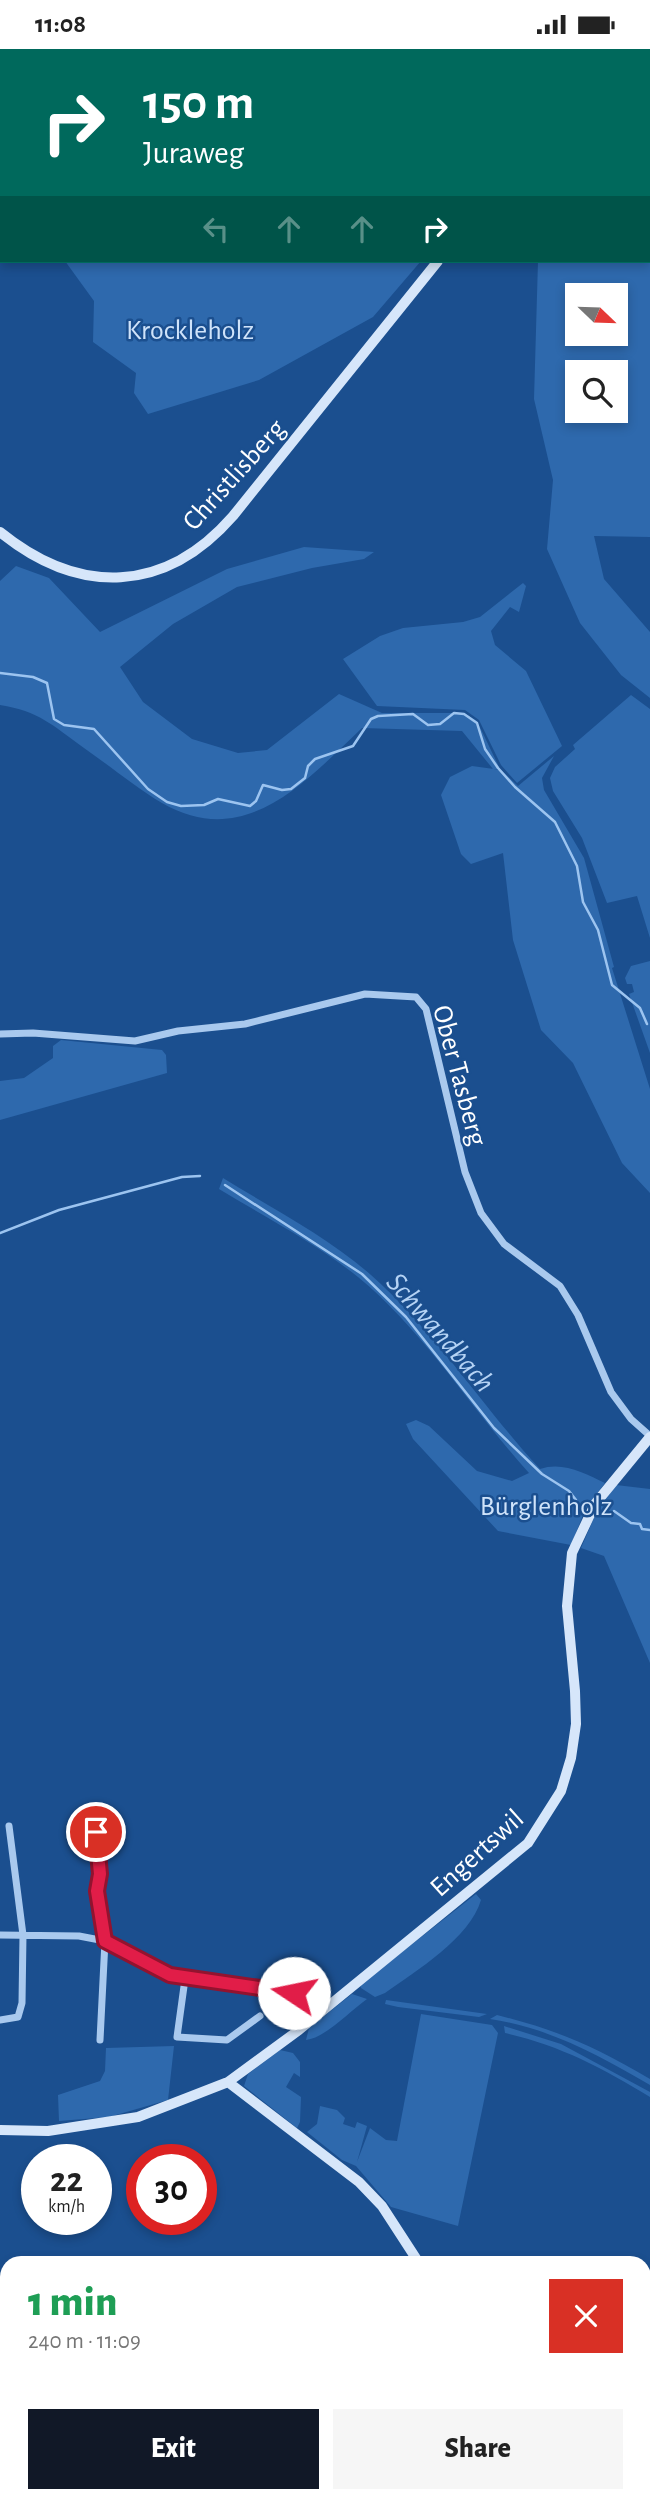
<!DOCTYPE html>
<meta charset="utf-8">
<style>
:root{--surface:#fff;--page:#f6f6f6;--text:#222;--muted:#767676;--accent:#111827}
body{margin:0;font-family:"Alegreya Sans",sans-serif;background:var(--page);color:var(--text);height:100vh;display:flex;flex-direction:column;font-size:26px;white-space:nowrap}
*{box-sizing:border-box;margin:0}
p{font-size:23px;color:var(--muted)}
.icon{flex:none;width:38px;height:38px;fill:none;stroke:currentColor;stroke-width:2;stroke-linecap:round;stroke-linejoin:round}
.map{position:relative;flex:1;overflow:hidden}
.details{position:absolute;left:0px;top:2207px;width:651px;height:247px;display:flex;flex-direction:column;background:var(--surface);border-radius:21px 21px 0 0;box-shadow:0 4px 10px #0003}
.details>*{flex:none}
.guide{position:absolute;left:0px;top:0px;width:651px;height:214px;box-shadow:0 4px 10px #0003;background:#00695c;color:#fff;overflow:hidden}
.needle{width:46px;rotate:113deg}
.fabs{position:absolute;left:565px;top:234px;display:grid;gap:14px}
.fabs a{display:grid;place-items:center;width:63px;height:63px;border-radius:0px;background:var(--surface);box-shadow:0 4px 10px #0003;font-size:35px}
.speed{position:absolute;left:21px;top:2095px;display:flex;gap:14px;font-size:35px;font-weight:700;text-align:center}
.speed>*{display:grid;place-content:center;width:91px;height:91px;border-radius:50%;background:var(--surface);box-shadow:0 4px 10px #0003;line-height:1}
.speed small{font-size:18px;font-weight:400}
.speed .limit{border:10px solid #d22;background:#fff;color:#111}
.pin{position:absolute;display:grid;place-items:center;width:60px;height:60px;color:#fff;margin:-30px;border:4px solid #fff;border-radius:50%;box-shadow:0 2px 7px #0007}
.me{position:absolute;width:77px;margin:-38px;rotate:281deg;stroke-linejoin:round;filter:drop-shadow(0 0 5px #0008)}
.turn{display:flex;align-items:center;gap:24px;height:147px;padding:0 28px;font-size:32px}
.turn .icon{width:91px;height:91px;stroke-width:2.5}
.turn b{display:block;font-size:49px;line-height:60px}
.lanes{display:flex;align-items:center;height:66px;padding:0 28px;background:#0003;justify-content:center;gap:35px;direction:ltr}
.lanes .off{opacity:.35}
.round{display:grid;place-items:center;flex:none;width:74px;height:74px;border-radius:0px;background:var(--page)}
.overview{display:flex;align-items:center;justify-content:space-between;height:119px;padding:0 28px}
h1{font-size:42px;font-weight:800;line-height:52px;color:#1e9e55}
.button{display:flex;gap:14px;margin-top:auto;padding:14px 28px}
.button a{flex:1;height:80px;border-radius:0px;background:var(--accent);color:#fff;font-size:28px;font-weight:800;line-height:80px;text-align:center}
.button a+a{background:var(--page);color:var(--text)}
.status{display:flex;justify-content:space-between;align-items:center;height:49px;padding:0 35px;background:var(--surface);direction:ltr}
.status svg{height:19px;fill:currentColor}
.map>svg:first-child{display:block}
</style>
<div class="status"><b>11:08</b><svg viewBox="0 0 49 12"><path d="M0 12V9h3v3zM5 12V6h3v6zM10 12V3h3v9zM15 12V0h3v12zM26 1h20v11H26zM47 4h2v5h-2z"/></svg></div>
<div class="map">
<svg width="650" height="2453" viewBox="0 0 650 2453">
<rect width="100%" height="100%" fill="#1b4f8f"/>
<path fill="#2e69ad" fill-rule="evenodd" d="M242 0H623L241 2Z
M650 81V488L594 487 604 530 650 583V649L621 626 580 574 547 500 553 431 534 350 538 212H649ZM578 247H616V285H578ZM578 324H616V362H578Z
M65 212H421L373 268 259 331 148 365 134 344 136 324 93 293 94 252Z
M304 498 374 503 364 510 312 519 237 538 173 575 120 618 143 653 192 690 238 704 267 701 339 645 382 664H464L477 672 500 720H493L462 682 362 679C305 733 245 802 162 754 135 738 110 717 84 699 52 676 39 662 0 656V532L16 517 49 529 100 583 227 520Z
M523 534 526 537 519 563 510 558 491 582 495 596 526 622 562 697 517 734 501 716 479 671 465 661 377 657 343 610 380 587 403 579 463 573 480 568Z
M631 646 650 660V889L637 847 607 854 582 789 553 742 550 729 555 718 575 700 573 696Z
M554 707 542 729 544 741 584 809 614 918 612 919 650 1040V1144L622 1114 573 1014 541 981 513 891 503 804 471 815 461 805 441 746 450 728 472 717 501 721 518 737Z
M650 912V1004L629 945 634 943 632 935H627L625 929 631 917Z
M61 991 162 1001 166 1006 167 1024 0 1071V1032L24 1029 53 1009V997Z
M223 1129C273 1160 328 1188 371 1226 436 1284 482 1357 540 1420 562 1412 585 1424 605 1434L586 1459 571 1496 498 1482 413 1390 406 1375 416 1371 429 1377 477 1422 512 1432 529 1424C471 1360 425 1283 358 1228 316 1194 265 1168 219 1140Z
M616 1436 650 1440V1614L604 1507 581 1499 597 1462Z
M476 1845 481 1851C470 1889 416 1922 385 1944L375 1948 361 1939 360 1936Z
M352 1945 367 1950C350 1962 325 1989 306 1991L309 1979Z
M386 1951 487 1965 479 1968 398 1958 385 1955Z
M421 1965 492 1976 498 1984 458 2177 391 2158 356 2117 342 2111 307 2083 317 2075 320 2057 337 2061 345 2069 343 2075 355 2079 357 2073 367 2077 357 2113 370 2079 386 2091 397 2092Z
M497 1966C560 1982 594 1997 650 2030V2036C598 2006 550 1979 490 1970Z
M504 1977 561 1995 650 2043V2048C603 2019 559 1996 505 1984Z
M174 1997 168 2051 109 2068 59 2072 58 2046 100 2032 105 2022 106 1999Z
M280 2001 293 2004 300 2013V2028L294 2024 286 2038 301 2048 300 2073 297 2079 244 2037 248 2025Z
M390 2447H429L430 2453H390Z"/>
<g fill="none" stroke-linecap="round" stroke-linejoin="round">
<path stroke="#9cc4f0" stroke-width="2.5" d="M0 624 33 628 47 634 54 670 64 676 94 680 148 740 167 753 181 757 204 756 218 750 250 757 256 752 263 736 282 741 291 740 305 729 308 717 315 710 353 697 371 670 378 667 413 665 428 676 440 675 454 664 464 665 477 674 485 700 498 719 515 738 555 773 577 817 583 853 598 881 612 936 640 959 647 975
M225 1136 362 1225 406 1268 494 1379 542 1425 569 1442 576 1451
M0 1184 59 1161 182 1128 200 1127
M614 1462 631 1474 640 1475 642 1480 650 1481
M419 2446 421 2453"/>
<path stroke="#a9c9ee" stroke-width="7" d="M0 985 33 984 135 992 178 982 245 975 365 945 416 948 426 960 465 1123 481 1164 504 1195 560 1237 578 1266 611 1343 631 1370 650 1387
M96 1783 100 1825 97 1842 105 1892 100 1991
M0 1886 79 1887 105 1892 170 1926 294 1944 316 1967
M185 1930 177 1988 227 1991 260 1967
M0 1971 18 1968 22 1954 23 1886 9 1777"/>
<path stroke="#d6e6fa" stroke-width="10" d="M649 70H650
M0 483C79 547 165 545 233 467L438 212
M228 2033 359 2133 382 2157 419 2214
M0 2081 48 2082 138 2068 228 2033 299 1981 528 1794 561 1742 571 1709 576 1675 575 1642 567 1557 572 1504 595 1455 650 1388
M591 2446 606 2453"/>
</g>
<g fill="none" stroke-linecap="round" stroke-linejoin="round">
<defs>
<path id="route" d="M96 1783 100 1825 97 1842 105 1892 170 1926 294 1944"/>
</defs>
<use href="#route" stroke="#92132f" stroke-width="18"/>
<use href="#route" stroke="#e11d48" stroke-width="12"/>
</g>
<g text-anchor="middle" stroke-width="5" stroke-linejoin="round" paint-order="stroke">
<g font-size="28" fill="#cfe3fa" stroke="#1b4f8f">
<text x="190" y="290">Krockleholz</text>
<text x="546" y="1466">Bürglenholz</text>
</g>
<g font-size="28" fill="#fff" stroke="#1b4f8f">
<text transform="translate(233 425) rotate(-48)" y="10">Christlisberg</text>
<text transform="translate(461 1026) rotate(75)" y="10">Ober Tasberg</text>
<text transform="translate(476 1803) rotate(-42)" y="10">Engertswil</text>
</g>
<g font-size="30" font-style="italic" fill="#b5d3f5" stroke="#1b4f8f">
<text transform="translate(441 1283) rotate(49)" y="10">Schwandbach</text>
</g>
</g>
</svg>
<div class="fabs">
<a><svg class="needle" viewBox="-14 -14 28 28"><path d="M0-13l5 13h-10z" fill="#e53935"/><path d="M0 13l5-13h-10z" fill="#767676"/></svg></a>
<a><svg class="icon" aria-label="search" viewBox="0 0 24 24"><circle cx="10" cy="10" r="6"/><path d="M15 15l6 6"/></svg></a>
</div>
<div class="speed"><div>22<small>km/h</small></div><div class="limit">30</div></div>
<div class="pin" style="left:96px;top:1783px;background:#d93025"><svg class="icon" aria-label="arrive" viewBox="0 0 24 24"><path d="M6 21V4h12l-3 4 3 4H6"/></svg></div>
<svg class="me" style="left:294px;top:1944px" viewBox="-20 -20 40 40"><circle r="19" fill="#fff"/><path d="M0-13L10 11 0 6-10 11z" fill="#e11d48"/></svg>
<div class="guide">
<div class="turn"><svg class="icon" aria-label="right" viewBox="0 0 24 24"><path d="M7 20v-9h11M14 6l5 5-5 5"/></svg><div><b>150 m</b>Juraweg</div></div>
<div class="lanes"><svg class="icon off" aria-label="left" viewBox="0 0 24 24"><path d="M17 20v-9H6M10 6l-5 5 5 5"/></svg><svg class="icon off" aria-label="ahead" viewBox="0 0 24 24"><path d="M12 20V5M6 11l6-6 6 6"/></svg><svg class="icon off" aria-label="ahead" viewBox="0 0 24 24"><path d="M12 20V5M6 11l6-6 6 6"/></svg><svg class="icon" aria-label="right" viewBox="0 0 24 24"><path d="M7 20v-9h11M14 6l5 5-5 5"/></svg></div>
</div>
<section class="details">
<div class="overview"><div><h1>1 min</h1><p>240 m · 11:09</p></div><a class="round" style="background:#d93025;color:#fff"><svg class="icon" aria-label="close" viewBox="0 0 24 24"><path d="M6 6l12 12M18 6L6 18"/></svg></a></div>
<div class="button"><a>Exit</a><a>Share</a></div>
</section>
</div>
